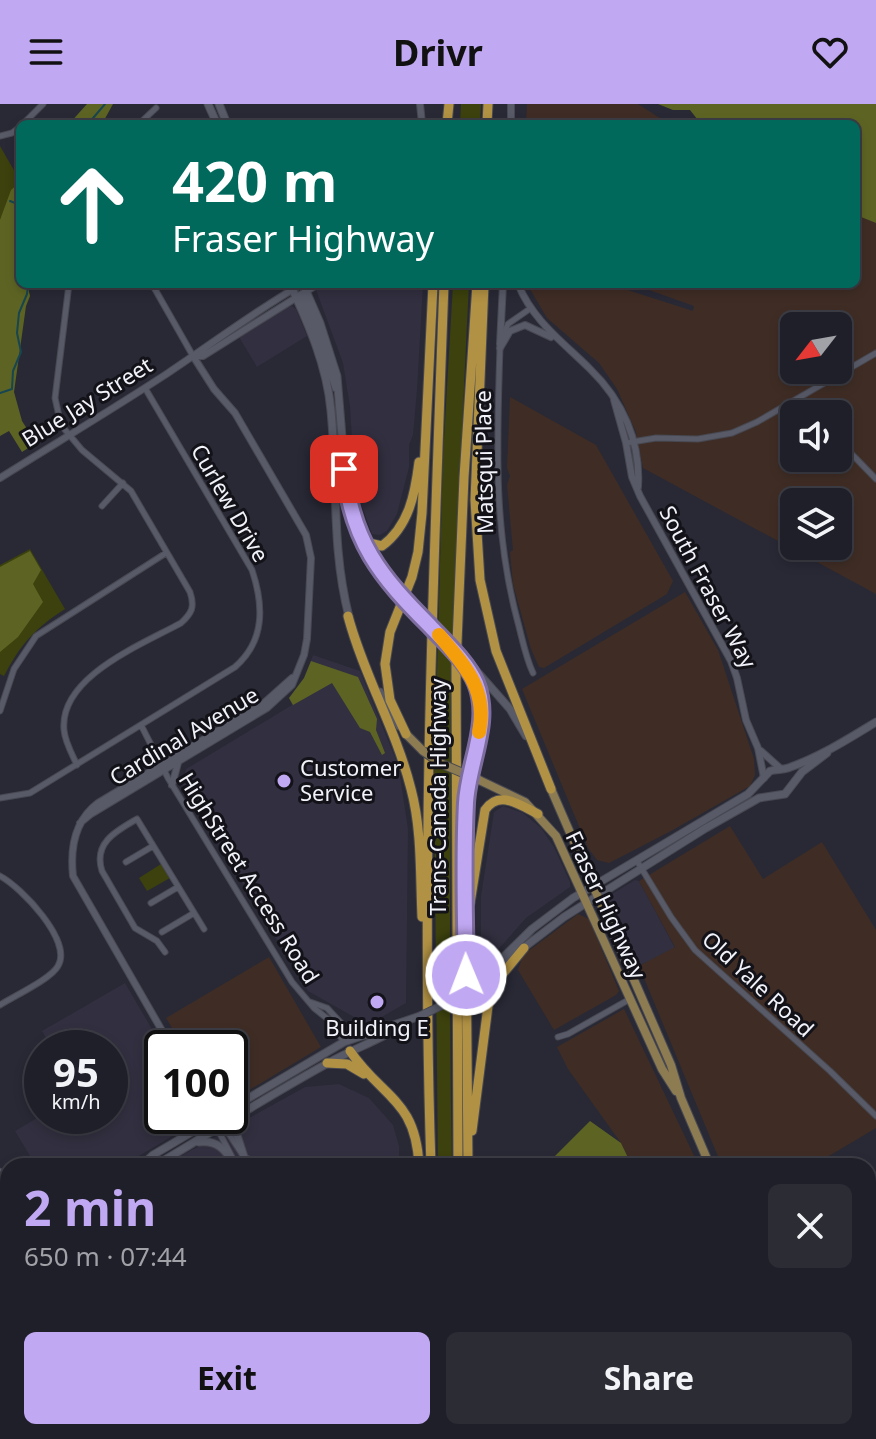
<!DOCTYPE html>
<meta charset="utf-8">
<style>
:root{--surface:#1e1f28;--page:#2b2c34;--text:#f1f3f6;--muted:#a1a2a8;--line:#3c3d45;--accent:#c1a8f3}
body{margin:0;font-family:"Noto Sans",sans-serif;background:var(--page);color:var(--text);height:100vh;display:flex;flex-direction:column;font-size:30px;white-space:nowrap}
*{box-sizing:border-box;margin:0}
p{font-size:26px;color:var(--muted)}
.icon{flex:none;width:44px;height:44px;fill:none;stroke:currentColor;stroke-width:2;stroke-linecap:round;stroke-linejoin:round}
.map{position:relative;flex:1;overflow:hidden}
.drawer{position:absolute;left:0px;top:1054px;width:876px;height:282px;display:flex;flex-direction:column;background:var(--surface);border-radius:24px 24px 0 0;box-shadow:0 4px 12px #0003,0 0 0 2px var(--line)}
.drawer>*{flex:none}
.top-card{position:absolute;left:16px;top:16px;width:844px;height:168px;border-radius:12px;box-shadow:0 4px 12px #0003,0 0 0 2px var(--line);background:#00695c;color:#fff;overflow:hidden}
.needle{width:52px;rotate:239deg}
.fabs{position:absolute;left:780px;top:208px;display:grid;gap:16px}
.fabs a{display:grid;place-items:center;width:72px;height:72px;border-radius:12px;background:var(--surface);box-shadow:0 4px 12px #0003,0 0 0 2px var(--line);font-size:40px}
.speed{position:absolute;left:24px;top:926px;display:flex;gap:16px;font-size:40px;font-weight:700;text-align:center}
.speed>*{display:grid;place-content:center;width:104px;height:104px;border-radius:50%;background:var(--surface);box-shadow:0 4px 12px #0003,0 0 0 2px var(--line);line-height:1}
.speed small{font-size:20px;font-weight:400}
.speed .limit{border:4px solid #111;border-radius:12px;background:#fff;color:#111}
.pin{position:absolute;display:grid;place-items:center;width:68px;height:68px;color:#fff;margin:-34px;border-radius:16px;box-shadow:0 4px 12px #0006}
.me{position:absolute;width:88px;margin:-44px;rotate:359deg;stroke-linejoin:round;filter:drop-shadow(0 0 6px #0008)}
.turn{display:flex;align-items:center;gap:28px;height:168px;padding:0 24px;font-size:36px}
.turn .icon{width:104px;height:104px;stroke-width:2.5}
.turn b{display:block;font-size:56px;line-height:68px}
.round{display:grid;place-items:center;flex:none;width:84px;height:84px;border-radius:12px;background:var(--page)}
.headline{display:flex;align-items:center;justify-content:space-between;height:136px;padding:0 24px}
h1{font-size:48px;font-weight:700;line-height:60px;color:var(--accent)}
.cta{display:flex;gap:16px;margin-top:auto;padding:16px 24px}
.cta a{flex:1;height:92px;border-radius:12px;background:var(--accent);color:#111;font-size:32px;font-weight:700;line-height:92px;text-align:center}
.cta a+a{background:var(--page);color:var(--text)}
header{display:flex;justify-content:space-between;align-items:center;height:104px;padding:0 24px;background:var(--accent);color:#111;font-size:36px;font-weight:700}
.map>svg:first-child{display:block}
</style>
<header><svg class="icon" aria-label="menu" viewBox="0 0 24 24"><path d="M4 6h16M4 12h16M4 18h16"/></svg>Drivr<svg class="icon" aria-label="heart" viewBox="0 0 24 24"><path d="M12 20l-8-8c-3-5 5-10 8-4 3-6 11-1 8 4z"/></svg></header>
<div class="map">
<svg width="876" height="1335" viewBox="0 0 876 1335">
<rect width="100%" height="100%" fill="#282935"/>
<path fill="#322f40" d="M326 180H423L417 286 413 331 409 341V363L397 410 387 427 380 431 372 430 359 394 354 366 350 303 343 259 316 186Z
M292 202 296 205 307 232 257 263 239 233 287 203Z
M313 551 360 567 398 661 401 679 408 725 406 899 368 921 308 887 182 680 186 665 292 601 289 594 304 574Z
M503 702 523 709 541 724 554 743 570 778V783L526 814 481 865V792L494 708Z
M635 776 639 777 675 844 639 862 610 798 612 790Z
M125 879 163 944 162 1012H194L191 1018 186 1024 122 1062H36L15 1027 42 1011 110 1012V944H52L42 927Z
M339 980 369 994 393 1021 399 1042V1062H163L305 983Z
M204 1328H408L409 1335H208Z"/>
<path fill="#3f2d25" fill-rule="evenodd" d="M527 0H638L658 13 678 20H526Z
M856 111 876 119V490L643 364 636 328 617 285 599 259 547 214 527 180H609L693 207 694 202 632 180H856ZM794 222H838V266H794ZM794 310H838V354H794ZM794 398H838V442H794Z
M510 293 596 341 673 477 667 490 544 564 539 563 531 545 513 480 510 448 513 446 507 381 510 372 507 364Z
M685 488 718 546 754 655 755 671 750 682 671 727 609 759 597 756 588 744 522 585Z
M730 722 763 775 822 738 876 826V1024L812 1062H722L639 862 675 843 639 777Z
M578 810 589 815 619 887 616 891 554 926 518 866 523 851Z
M269 853 321 943 241 991 230 994V944H184L166 914Z
M624 905 699 1062H632L621 1039 568 965 557 943Z
M111 1328H204L208 1335H115Z"/>
<path fill="#3c410d" d="M461 0H481L480 20H460Z
M0 42 15 68 20 66V143L15 160 20 167V180H27L30 192 0 157Z
M453 180H469C454 474 446 767 452 1062H438L434 676 443 353Z
M30 445 65 505C34 525 21 540 4 572L0 570V461Z
M161 760 170 774 147 787 139 774Z"/>
<path fill="#5d6423" d="M87 0H113L102 20H69Z
M658 0H876V119L856 111V20H701L690 6H673Z
M20 66V143L15 160 20 167V180H27L30 192 26 202 14 288 22 317 36 339 22 348 9 327 0 332V116L11 86 18 80 15 69Z
M30 447 41 466 33 480 43 498 18 533 0 548V463Z
M311 557 358 573 377 615 376 626 385 649 382 651 370 628 360 624 332 579 293 601 289 594 304 574Z
M590 1017 621 1039 632 1062H528L549 1058Z
M868 1120 876 1125V1202L868 1200Z
M876 1266V1335H838L835 1328H868V1271Z
M75 1328H111L115 1335H71Z"/>
<g fill="none" stroke-linecap="round" stroke-linejoin="round">
<path stroke="#174551" stroke-width="2" d="M88 20 105 0
M10 97 20 101
M0 289 12 285 13 267 21 248 17 229 19 209 27 190 28 180
M868 1153 876 1157
M0 1277 8 1281
M72 1328 79 1335
M866 1335 876 1325"/>
<defs>
<path id="minor" d="M23 20 43 0
M139 20 156 4
M0 32 12 29 20 23
M69 180 55 294 61 321 82 346 131 387 190 488C195 503 192 509 181 519 141 541 59 573 64 626 65 638 72 650 77 661
M152 180 193 252
M502 234 508 220 531 204
M500 243C497 337 493 424 517 515 522 533 525 552 533 569
M799 294 812 310
M838 336 876 375
M626 339 656 334 698 335 732 329 757 318 876 249
M102 402 123 379
M0 607 14 565 36 532 166 449
M141 621 168 674 292 878 314 904 329 916 344 938
M0 694 30 689 235 563C265 537 264 502 252 466L145 284
M637 757 671 813 695 846 830 967 876 1012
M126 758 153 742
M0 772C21 783 73 837 58 862 51 875 14 892 0 901
M151 799 178 783
M162 828 194 809
M165 848 157 837 135 824 102 767C93 739 116 727 137 715L204 825
M310 898 327 904 354 933
M558 933 568 930 630 895
M223 1021 244 1053 264 1062
M217 1024 233 1055
M286 1328 288 1335
M358 1328 360 1335"/>
<path id="tertiary" d="M420 0 422 20
M511 20V0
M518 180C533 217 563 238 590 265 622 296 641 337 638 383
M500 240 503 180
M500 244 510 227 525 221 551 233
M194 252H203L318 180
M614 296 626 339 632 373 640 392 731 557 737 574 746 616 758 644 764 674
M0 374C56 339 113 305 168 269 213 239 255 207 302 180
M761 647 781 665
M172 681 178 659
M80 719 91 710 267 604 292 581 304 551 307 535 311 454 306 431 235 309 214 285 193 252
M172 944 73 772C70 744 74 717 98 699L264 599 292 574
M0 1068 8 1081"/>
<path id="secondary" d="M208 0 217 20
M219 0 227 20
M290 180C309 221 327 262 331 307 338 379 331 442 349 513
M303 180 320 219 337 272 347 393
M301 191 317 225 336 284
M360 431 373 457 394 487
M473 563 510 605 526 632
M380 588 399 622
M480 876 532 825 573 794 748 690 770 667C777 665 782 666 788 664 820 653 848 635 876 618
M472 883 564 813 706 724 759 694 785 690 802 668 827 649
M230 1005 344 938 420 912
M242 1011 235 1025 244 1053
M199 1038C217 1036 225 1045 233 1059
M141 1062 153 1051 219 1012
M145 1062 158 1060C215 1026 271 990 330 958 355 944 383 935 407 918
M0 1148 8 1143"/>
<path id="primary" d="M406 630 423 647
M479 676 525 698 556 732 662 965 676 987
M551 685 671 961 681 994 710 1062
M826 1328 829 1335"/>
<path id="motorway" d="M447 20 449 0
M487 20 488 0
M484 180 475 396 480 476 496 547 551 685
M347 390 366 435 369 439 382 442C409 422 415 390 419 358
M348 512C364 572 396 625 411 685 422 726 420 771 422 813
M406 630 390 596 385 560 390 528 412 473 418 448 422 409 433 180
M470 799 485 706C499 685 520 701 538 710
M350 947C382 994 416 995 419 1062
M327 959 347 960 364 970
M472 1027 488 902 500 873 524 844
M431 1062C421 768 433 474 444 180
M458 1062 456 562 464 373 477 180
M468 1062 465 714C467 666 494 613 471 569
M424 1328V1335
M432 1335V1328
M463 1335V1328"/>
</defs>
<use href="#minor" stroke="#474851" stroke-width="7"/>
<use href="#tertiary" stroke="#474851" stroke-width="8"/>
<use href="#secondary" stroke="#474851" stroke-width="9"/>
<use href="#primary" stroke="#474851" stroke-width="10"/>
<use href="#motorway" stroke="#474851" stroke-width="11"/>
<use href="#minor" stroke="#585a68" stroke-width="5"/>
<use href="#tertiary" stroke="#585a68" stroke-width="6"/>
<use href="#secondary" stroke="#585a68" stroke-width="7"/>
<use href="#primary" stroke="#8d7b52" stroke-width="8"/>
<use href="#motorway" stroke="#b19143" stroke-width="9"/>
<defs>
<path id="secondary-bridge" d="M394 487 439 531
M460 551 473 563
M420 912 449 898 472 883"/>
<path id="primary-bridge" d="M423 647 442 660 479 676"/>
<path id="motorway-bridge" d="M437 530 471 569"/>
</defs>
<use href="#secondary-bridge" stroke="#474851" stroke-width="9" stroke-linecap="butt"/>
<use href="#primary-bridge" stroke="#474851" stroke-width="10" stroke-linecap="butt"/>
<use href="#motorway-bridge" stroke="#474851" stroke-width="11" stroke-linecap="butt"/>
<use href="#secondary-bridge" stroke="#585a68" stroke-width="7"/>
<use href="#primary-bridge" stroke="#8d7b52" stroke-width="8"/>
<use href="#motorway-bridge" stroke="#b19143" stroke-width="9"/>
</g>
<g fill="none" stroke-linecap="round" stroke-linejoin="round">
<defs>
<path id="route" d="M344 365C352 438 380 472 430 522 445 538 467 558 476 579 492 618 468 659 466 699 463 756 465 814 466 871"/>
</defs>
<use href="#route" stroke="#7d6d9e" stroke-width="20"/>
<use href="#route" stroke="#c1a8f3" stroke-width="14"/>
<path stroke="#f59e0b" stroke-width="14" d="M439 531C464 561 488 585 479 628"/>
</g>
<g fill="#c1a8f3" stroke="#121218" stroke-width="3">
<circle cx="284" cy="677" r="8"/>
<circle cx="377" cy="898" r="8"/>
</g>
<g text-anchor="middle" stroke-width="6" stroke-linejoin="round" paint-order="stroke">
<g font-size="22" fill="#f1f2fa" stroke="#121218">
<text transform="translate(87 298) rotate(-32)" y="8">Blue Jay Street</text>
<text transform="translate(484 358) rotate(-91)" y="8">Matsqui Place</text>
<text transform="translate(230 399) rotate(60)" y="8">Curlew Drive</text>
<text transform="translate(708 483) rotate(62)" y="8">South Fraser Way</text>
<text transform="translate(184 632) rotate(-31)" y="8">Cardinal Avenue</text>
<text transform="translate(438 693) rotate(-90)" y="8">Trans-Canada Highway</text>
<text transform="translate(249 774) rotate(58)" y="8">HighStreet Access Road</text>
<text transform="translate(606 801) rotate(65)" y="8">Fraser Highway</text>
<text transform="translate(758 880) rotate(43)" y="8">Old Yale Road</text>
</g>
<g font-size="22" fill="#f1f2fa" stroke="#121218" text-anchor="start">
<text x="300" y="672">Customer<tspan x="300" dy="25">Service</tspan></text>
<text x="377" y="932" text-anchor="middle">Building E</text>
</g>
</g>
</svg>
<div class="fabs">
<a><svg class="needle" viewBox="-14 -14 28 28"><path d="M0-13l5 13h-10z" fill="#e53935"/><path d="M0 13l5-13h-10z" fill="#a1a2a8"/></svg></a>
<a><svg class="icon" aria-label="sound" viewBox="0 0 24 24"><path d="M4 9h4l5-4v14l-5-4H4zM17 9q2 3 0 6"/></svg></a>
<a><svg class="icon" aria-label="layers" viewBox="0 0 24 24"><path d="M12 4l9 5-9 5-9-5zM3 14l9 5 9-5"/></svg></a>
</div>
<div class="speed"><div>95<small>km/h</small></div><div class="limit">100</div></div>
<div class="pin" style="left:344px;top:365px;background:#d93025"><svg class="icon" aria-label="arrive" viewBox="0 0 24 24"><path d="M6 21V4h12l-3 4 3 4H6"/></svg></div>
<svg class="me" style="left:466px;top:871px" viewBox="-20 -20 40 40"><circle r="17" fill="#c1a8f3" stroke="#fff" stroke-width="3"/><path d="M0-11L8 9 0 5-8 9z" fill="#fff"/></svg>
<div class="top-card">
<div class="turn"><svg class="icon" aria-label="ahead" viewBox="0 0 24 24"><path d="M12 20V5M6 11l6-6 6 6"/></svg><div><b>420 m</b>Fraser Highway</div></div>
</div>
<section class="drawer">
<div class="headline"><div><h1>2 min</h1><p>650 m · 07:44</p></div><a class="round"><svg class="icon" aria-label="close" viewBox="0 0 24 24"><path d="M6 6l12 12M18 6L6 18"/></svg></a></div>
<div class="cta"><a>Exit</a><a>Share</a></div>
</section>
</div>
